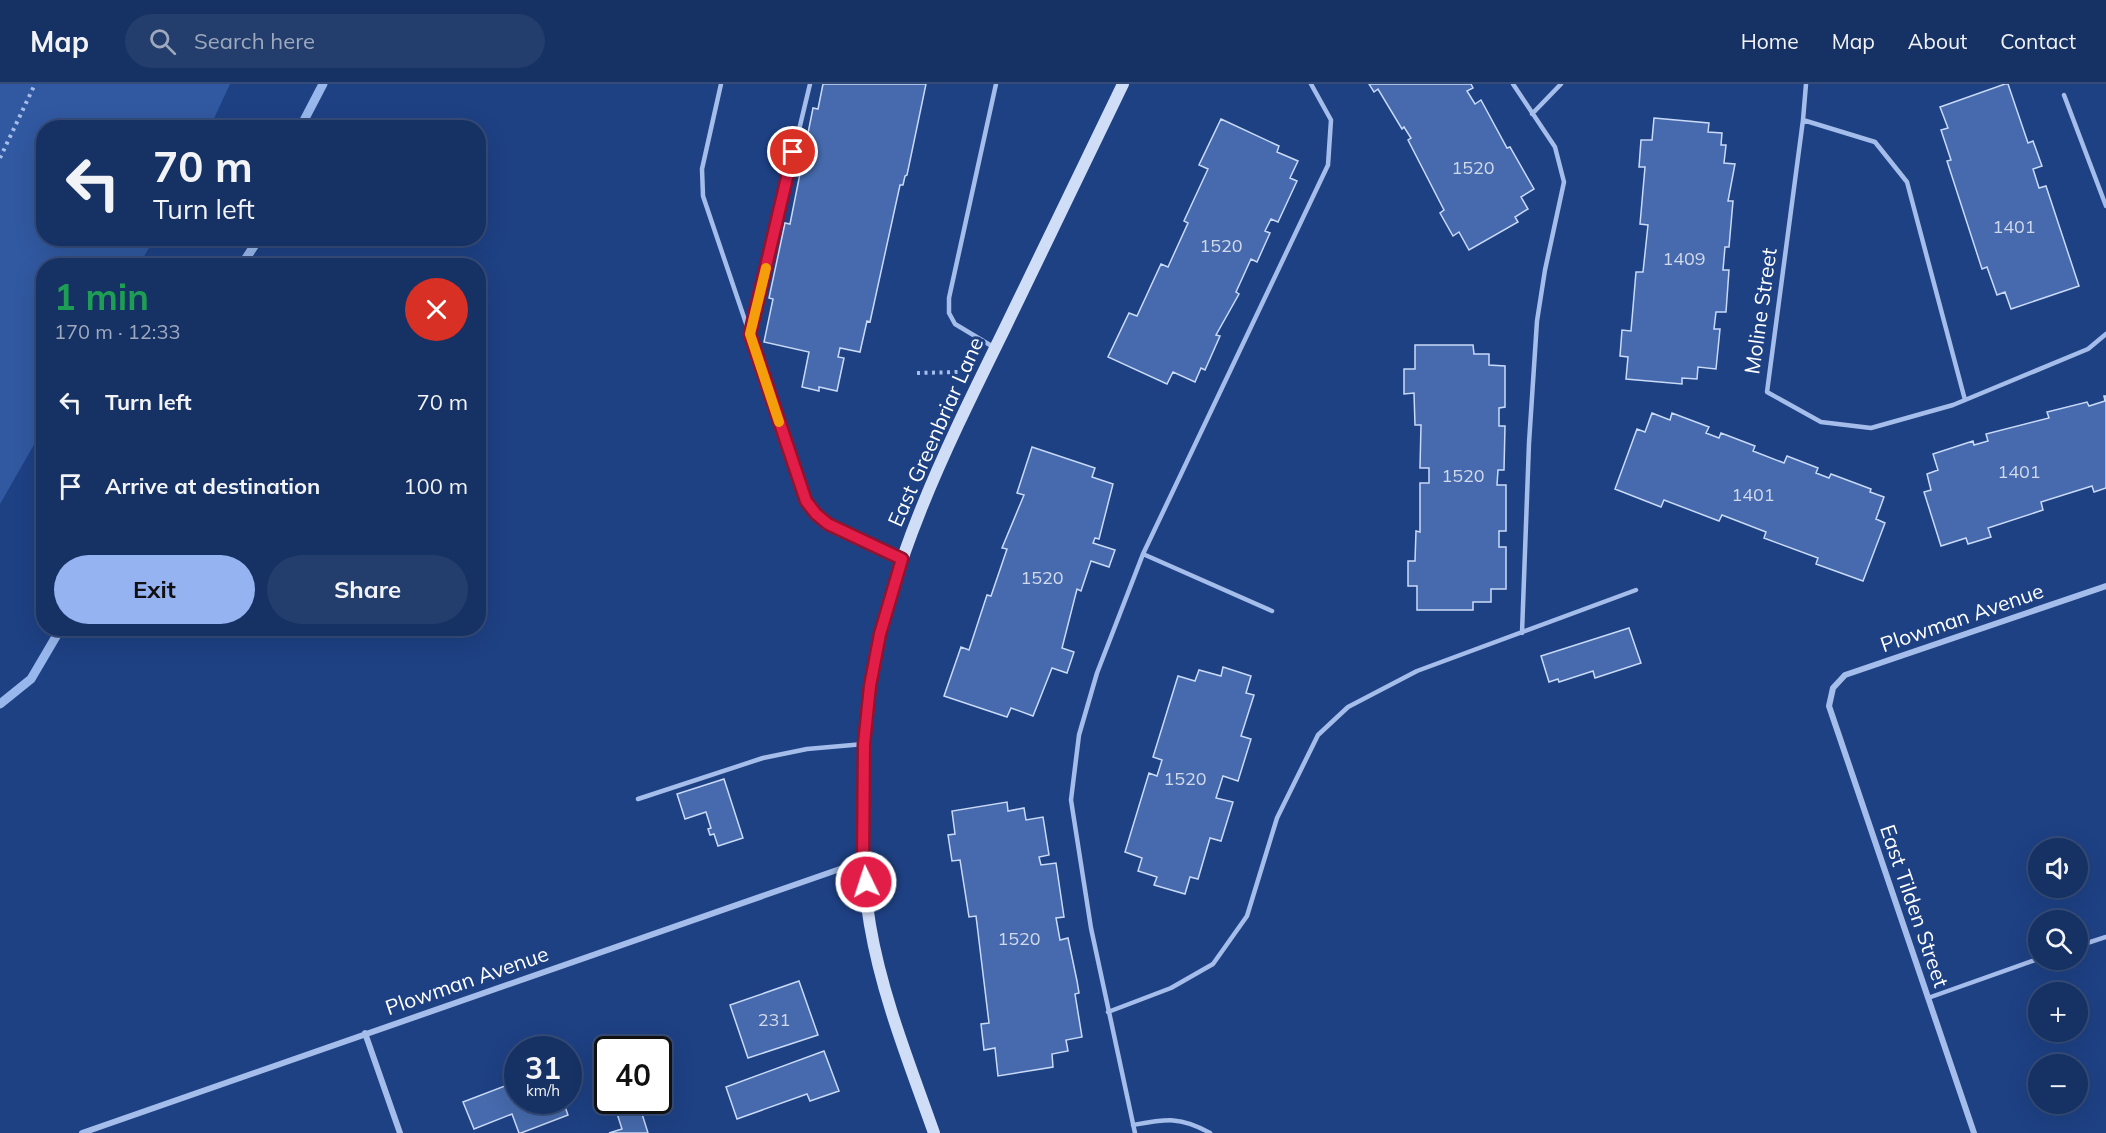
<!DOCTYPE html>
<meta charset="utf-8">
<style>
:root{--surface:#163163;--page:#233d6c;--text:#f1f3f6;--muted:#9ea9be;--line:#354c78;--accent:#95b2f1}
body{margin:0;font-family:Mulish,sans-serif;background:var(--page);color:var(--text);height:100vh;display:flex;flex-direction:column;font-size:22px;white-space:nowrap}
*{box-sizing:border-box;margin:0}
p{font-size:20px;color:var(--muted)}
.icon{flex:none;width:33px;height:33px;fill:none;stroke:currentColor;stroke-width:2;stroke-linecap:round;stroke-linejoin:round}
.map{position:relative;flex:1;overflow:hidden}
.panel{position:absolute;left:36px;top:174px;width:450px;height:378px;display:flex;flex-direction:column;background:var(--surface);border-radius:24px;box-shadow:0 6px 24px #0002,0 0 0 2px var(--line)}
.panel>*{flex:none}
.top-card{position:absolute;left:36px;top:36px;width:450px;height:126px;border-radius:24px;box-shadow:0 6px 24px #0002,0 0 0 2px var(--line);background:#163163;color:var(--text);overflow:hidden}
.fabs{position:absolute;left:2028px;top:754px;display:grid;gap:12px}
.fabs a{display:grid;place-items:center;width:60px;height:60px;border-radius:50%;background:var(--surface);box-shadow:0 6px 24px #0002,0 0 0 2px var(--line);font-size:30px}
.speed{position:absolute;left:504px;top:952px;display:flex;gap:12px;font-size:30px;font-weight:700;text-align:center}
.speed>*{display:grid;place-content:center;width:78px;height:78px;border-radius:50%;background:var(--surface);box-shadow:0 6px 24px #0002,0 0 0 2px var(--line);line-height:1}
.speed small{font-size:15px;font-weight:400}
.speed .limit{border:3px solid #111;border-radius:9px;background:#fff;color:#111}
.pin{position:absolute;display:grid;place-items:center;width:51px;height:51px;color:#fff;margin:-26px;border:3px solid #fff;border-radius:50%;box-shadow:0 2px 6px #0007}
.me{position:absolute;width:66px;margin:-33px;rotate:356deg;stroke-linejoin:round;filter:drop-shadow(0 0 4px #0008)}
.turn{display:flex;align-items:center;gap:21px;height:126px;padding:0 18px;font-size:27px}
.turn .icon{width:78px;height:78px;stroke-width:2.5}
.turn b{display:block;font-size:42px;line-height:51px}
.round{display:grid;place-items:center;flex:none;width:63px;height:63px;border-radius:32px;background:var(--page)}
.summary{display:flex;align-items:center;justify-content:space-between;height:102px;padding:0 18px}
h1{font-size:36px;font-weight:700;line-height:45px;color:#1e9e55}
.button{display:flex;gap:12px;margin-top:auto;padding:12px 18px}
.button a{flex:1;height:69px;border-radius:36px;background:var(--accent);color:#111;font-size:24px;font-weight:700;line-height:69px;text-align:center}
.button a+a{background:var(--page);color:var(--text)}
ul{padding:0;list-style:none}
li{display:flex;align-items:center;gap:18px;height:84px;padding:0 18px}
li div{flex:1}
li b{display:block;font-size:22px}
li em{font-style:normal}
header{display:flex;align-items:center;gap:36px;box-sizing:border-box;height:84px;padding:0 30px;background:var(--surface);border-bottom:2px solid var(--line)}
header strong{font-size:28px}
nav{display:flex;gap:33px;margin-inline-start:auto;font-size:21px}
.search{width:420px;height:54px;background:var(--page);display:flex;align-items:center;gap:15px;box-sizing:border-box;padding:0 21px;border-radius:33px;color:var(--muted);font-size:22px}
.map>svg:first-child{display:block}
</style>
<header>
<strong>Map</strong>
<div class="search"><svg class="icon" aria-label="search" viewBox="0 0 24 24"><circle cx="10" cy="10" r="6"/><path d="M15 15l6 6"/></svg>Search here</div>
<nav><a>Home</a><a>Map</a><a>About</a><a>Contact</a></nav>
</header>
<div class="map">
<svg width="2106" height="1049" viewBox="0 0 2106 1049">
<rect width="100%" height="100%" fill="#1e4184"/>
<path fill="#3159a1" d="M0 0H230L210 43 44 44V154L154 155 139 181 44 182 43 345 0 420Z"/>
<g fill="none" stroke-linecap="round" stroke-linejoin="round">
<path stroke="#98b7ec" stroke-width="9" d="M300 44 323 0
M241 182 256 159 257 154
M0 620 31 595 61 544"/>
</g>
<path fill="#466aad" stroke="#c9daf7" stroke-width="1.5" d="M823 0H926L907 91 905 92 903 101H900L870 238 867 237 860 268 840 264 838 273 844 274 837 307 819 303V307L802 303 809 268 764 258 773 215 769 214 785 139 790 140 813 24 818 25Z
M1369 0H1471L1473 4 1467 7 1475 20 1481 16 1507 64 1510 63 1534 105 1521 113 1528 125 1515 133 1518 138 1469 166 1459 148 1453 152 1440 129 1444 126 1408 56 1411 54 1404 43 1402 45 1378 5 1374 8Z
M2005 0H2008L2028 59 2033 57 2042 82 2033 85 2039 104 2046 102 2079 202 2011 225 2005 208 1997 211 1987 183 1982 185 1947 77 1951 76 1941 46 1948 44 1940 23Z
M1654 34 1709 39 1708 48 1722 49 1721 61H1726L1724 79 1735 80 1728 117H1733L1729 163H1725L1723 186H1729L1726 228H1716L1714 245H1720L1716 285 1698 283 1697 295 1682 294V300L1626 295 1628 273 1620 272 1622 246 1631 247 1636 188H1643L1648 141 1640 140 1645 83H1639L1641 56H1652Z
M1221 35 1279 62 1277 68 1298 77 1290 94 1297 97 1278 138 1271 135 1265 147 1270 149 1257 178 1251 175 1236 208 1239 210 1216 251 1220 252 1205 286 1201 284 1195 298 1173 288 1167 300 1108 273 1129 229 1137 232 1161 180 1168 183 1188 139 1184 137 1208 85 1199 81Z
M1415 261H1473L1474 270H1489V281L1505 282V323L1499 324V342H1505L1504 386H1498L1497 401H1506V447H1499V463H1506V505H1491V518H1473V526H1417V502H1408V477H1415L1416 447 1420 448V399H1429V384H1420L1421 341H1415L1414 309 1404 310V285H1415Z
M2104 312H2106V404L2094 408 2092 402 2041 418 2043 426 1988 444 1991 453 1968 460 1966 454 1941 462 1924 408 1931 406 1927 390 1938 386 1933 370 1973 357 1974 361 1988 357 1986 350 2049 334 2047 328 2087 318 2089 322 2105 317Z
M1652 329 1670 336 1672 329 1709 343 1706 349 1719 354 1721 349 1755 362 1753 367 1784 379 1787 372 1818 384 1816 389 1829 394 1831 390 1871 405 1870 408 1884 413 1876 435 1885 439 1863 497 1816 480 1818 474 1764 454 1766 448 1722 431 1719 437 1664 416 1661 423 1615 405 1637 345 1645 348Z
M1032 363 1095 384 1092 393 1113 400 1099 455 1095 454 1093 459 1115 466 1109 483 1091 477 1081 507 1077 505 1062 564 1074 568 1067 589 1052 584 1033 632 1011 624 1007 633 944 612 961 563 969 566 987 511 991 512 1007 465 1002 464 1024 411 1017 409Z
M1629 544 1641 579 1595 594 1593 587 1559 598 1558 595 1549 598 1541 572Z
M1223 583 1251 592 1246 609 1254 611 1241 652 1251 655 1238 697 1223 692 1216 714 1233 718 1221 757 1210 754 1198 795 1190 793 1185 810 1154 801 1157 793 1138 787 1142 774 1125 768 1149 689 1157 692 1162 676 1153 673 1178 592 1195 597 1199 586 1221 592Z
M724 695 743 754 718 762 714 750 710 751 708 745 711 744 706 728 685 735 677 710Z
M1007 718 1008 727 1024 724 1026 736 1043 733 1049 771 1039 773 1041 781 1056 779 1064 833 1056 834 1060 856 1068 854 1077 897 1079 909 1075 910 1082 953 1066 956 1068 967 1052 970 1053 983 998 992 995 964 984 966 981 940 989 939 976 832 969 833 960 776 952 777 948 751 955 750 952 727Z
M799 897 818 951 748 974 730 921Z
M824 967 839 1007 810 1017 807 1010 737 1035 726 1003Z
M518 997V1017H563L568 1031 521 1049H519L512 1030 474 1045 463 1018Z
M613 1017H638L648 1049H609L622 1045Z"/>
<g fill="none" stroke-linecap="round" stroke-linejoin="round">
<path stroke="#a5bdea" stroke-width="4" stroke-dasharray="3 4.5" stroke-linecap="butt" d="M0 74 35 0
M917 289 959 288"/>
<path stroke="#a5bdea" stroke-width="4.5" d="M721 0 702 85 703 112 806 417 815 430 828 440 901 475
M1513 0 1555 63 1564 98 1545 186 1537 237 1529 359 1522 549
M1806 0 1803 36 1767 308 1821 338 1871 344 1953 321 2088 265 2106 250
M2064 11 2106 122
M1532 30 1561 0
M1803 36 1875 58 1907 98 1965 316
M750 250 810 0
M995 264 955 240 949 229V214L996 0
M1143 470 1272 527
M638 715 763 674 807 665 864 660
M2078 862 2106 853
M1928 914 2038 875
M1108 928 1171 904 1213 880 1247 832 1277 734 1318 651 1348 623 1417 587 1636 506
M1133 1041C1166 1035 1180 1032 1210 1049
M1135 1049 1091 844 1071 716 1079 651 1097 589 1143 470 1328 81 1331 36 1311 0"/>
<path stroke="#a5bdea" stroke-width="6" d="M365 949 400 1049
M82 1049 863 777
M1974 1049 1829 622 1833 604 1845 591 2106 502"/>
<path stroke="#d0ddf7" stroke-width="12" d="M934 1049C910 981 882 912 870 841 863 800 863 759 863 718 864 679 864 640 870 601 890 475 948 360 1004 246 1044 164 1083 82 1123 0"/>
</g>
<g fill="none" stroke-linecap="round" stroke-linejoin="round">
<defs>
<path id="route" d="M793 68 750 250 806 417 816 430 828 440 902 475 880 550 870 602 864 660 863 777 866 798"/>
</defs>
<use href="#route" stroke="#92132f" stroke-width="15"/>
<use href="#route" stroke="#e11d48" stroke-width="10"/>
<path stroke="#f59e0b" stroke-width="10" d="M766 184 750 250 779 338"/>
</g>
<g text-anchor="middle" stroke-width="6" stroke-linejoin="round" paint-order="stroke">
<g font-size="18" fill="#d1daea">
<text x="1473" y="90">1520</text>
<text x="2014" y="149">1401</text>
<text x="1221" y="168">1520</text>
<text x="1684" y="181">1409</text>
<text x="2019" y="394">1401</text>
<text x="1463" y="398">1520</text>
<text x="1753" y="417">1401</text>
<text x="1042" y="500">1520</text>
<text x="1185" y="701">1520</text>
<text x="1019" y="861">1520</text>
<text x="774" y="942">231</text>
</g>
<g font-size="21" fill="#fff" stroke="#1e4184">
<text transform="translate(1761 227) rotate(-82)" y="7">Moline Street</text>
<text transform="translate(936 348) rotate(-66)" y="7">East Greenbriar Lane</text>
<text transform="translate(1962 534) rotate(-19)" y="7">Plowman Avenue</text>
<text transform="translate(1914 822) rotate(71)" y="7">East Tilden Street</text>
<text transform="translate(467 897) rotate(-19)" y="7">Plowman Avenue</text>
</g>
</g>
</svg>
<div class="fabs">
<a><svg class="icon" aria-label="sound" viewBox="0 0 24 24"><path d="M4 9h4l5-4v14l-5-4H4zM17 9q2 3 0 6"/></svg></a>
<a><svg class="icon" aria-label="search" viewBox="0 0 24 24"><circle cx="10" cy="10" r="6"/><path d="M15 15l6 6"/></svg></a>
<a>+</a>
<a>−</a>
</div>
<div class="speed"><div>31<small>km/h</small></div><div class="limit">40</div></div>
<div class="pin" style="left:793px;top:68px;background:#d93025"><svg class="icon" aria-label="arrive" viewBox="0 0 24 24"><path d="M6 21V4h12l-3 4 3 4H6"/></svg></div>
<svg class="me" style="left:866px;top:798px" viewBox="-20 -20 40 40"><circle r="17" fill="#e11d48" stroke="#fff" stroke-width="3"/><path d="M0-11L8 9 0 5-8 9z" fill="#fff"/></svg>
<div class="top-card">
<div class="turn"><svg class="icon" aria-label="left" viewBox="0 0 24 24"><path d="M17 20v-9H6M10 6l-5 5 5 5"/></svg><div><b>70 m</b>Turn left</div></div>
</div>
<section class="panel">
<div class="summary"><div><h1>1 min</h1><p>170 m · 12:33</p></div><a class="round" style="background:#d93025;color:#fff"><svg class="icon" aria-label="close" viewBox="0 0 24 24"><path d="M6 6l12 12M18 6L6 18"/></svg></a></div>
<ul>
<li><svg class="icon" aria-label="left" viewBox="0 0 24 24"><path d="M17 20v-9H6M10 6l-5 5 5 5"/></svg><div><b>Turn left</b></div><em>70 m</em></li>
<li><svg class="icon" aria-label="arrive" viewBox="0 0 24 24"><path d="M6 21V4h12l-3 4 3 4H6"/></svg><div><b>Arrive at destination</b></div><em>100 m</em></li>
</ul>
<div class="button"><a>Exit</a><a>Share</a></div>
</section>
</div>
